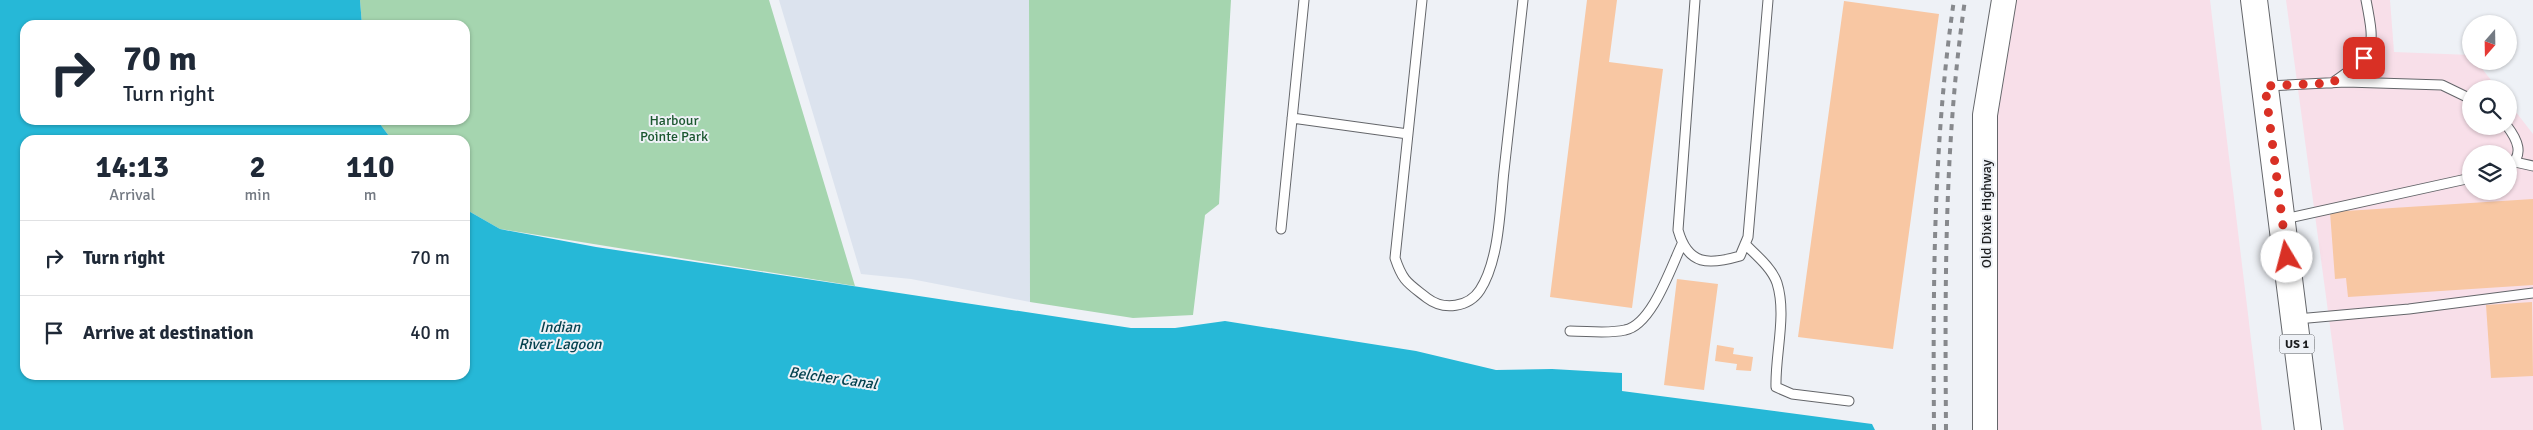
<!DOCTYPE html>
<style>
:root{--surface:#fff;--page:#f2f2f3;--text:#1f2937;--muted:#747a83;--line:#e0e1e3}
body{margin:0;font-family:Signika,sans-serif;background:var(--page);color:var(--text);height:100vh;display:flex;flex-direction:column;font-size:19px;white-space:nowrap}
*{box-sizing:border-box;margin:0}
p{font-size:16px;color:var(--muted)}
.icon{flex:none;width:28px;height:28px;fill:none;stroke:currentColor;stroke-width:2;stroke-linecap:round;stroke-linejoin:round}
.map{position:relative;flex:1;overflow:hidden}
.side{position:absolute;left:20px;top:135px;width:450px;height:245px;display:flex;flex-direction:column;background:var(--surface);border-radius:15px;box-shadow:0 1px 4px #0004}
.side>*{flex:none}
.guide{position:absolute;left:20px;top:20px;width:450px;height:105px;border-radius:15px;box-shadow:0 1px 4px #0004;background:#fff;color:var(--text);overflow:hidden}
.needle{width:32px;rotate:200deg}
.tools{position:absolute;left:2462px;top:15px;display:grid;gap:10px}
.tools a{display:grid;place-items:center;width:55px;height:55px;border-radius:50%;background:var(--surface);box-shadow:0 1px 4px #0004;font-size:25px}
.pin{position:absolute;display:grid;place-items:center;width:42px;height:42px;color:#fff;margin:-21px;border-radius:10px;box-shadow:0 2px 8px #0006}
.me{position:absolute;width:55px;margin:-28px;rotate:352deg;stroke-linejoin:round;filter:drop-shadow(0 0 4px #0008)}
.turn{display:flex;align-items:center;gap:18px;height:105px;padding:0 20px;font-size:22px}
.turn .icon{width:65px;height:65px;stroke-width:2.5}
.turn b{display:block;font-size:35px;line-height:42px}
.eta{display:flex;justify-content:space-evenly;align-items:center;height:85px;text-align:center}
.eta b{font-size:30px;font-weight:700;line-height:35px}
ul{padding:0;list-style:none}
li{display:flex;align-items:center;gap:15px;height:75px;padding:0 20px;border-top:1px solid var(--line)}
li div{flex:1}
li b{display:block;font-size:19px}
li em{font-style:normal}
.map>svg:first-child{display:block}
</style>
<div class="map">
<svg width="2533" height="430" viewBox="0 0 2533 430">
<rect width="100%" height="100%" fill="#eef1f6"/>
<path fill="#f8dfe9" fill-rule="evenodd" d="M2013 0H2210L2262 430H1998L1993 149 1995 115Z
M2286 0H2390L2394 52 2471 55V61H2476L2498 89H2471V126H2509V103L2533 134V430H2344ZM2471 154H2509V191H2471Z"/>
<path fill="#dce3ee" d="M779 0H1029L1030 302 911 279 861 274Z"/>
<path fill="#a5d5af" d="M360 0H769L855 286 500 229 465 209V140H392L377 120H465V25H362Z
M1029 0H1231L1219 204 1205 215 1193 315 1133 318 1030 302Z"/>
<path fill="#26b8d7" d="M0 0H360L362 25H25V120H377L392 140H25V375H465V209L500 229 596 247 1131 328H1175L1225 321 1416 351 1496 370 1552 369 1622 373V391L1872 424 1875 430H0Z"/>
<path fill="#f8c7a3" d="M1587 0H1617L1609 62 1663 69 1632 308 1550 297Z
M1844 1 1939 14 1893 349 1798 337Z
M2533 199V285L2348 297 2346 278 2335 279 2330 212Z
M1677 279 1718 284 1704 390 1664 385Z
M2532 302 2533 376 2491 378 2486 305Z
M1717 345 1734 348 1733 354 1753 357 1751 371 1736 370 1737 364 1715 361Z"/>
<g fill="none" stroke-linecap="round" stroke-linejoin="round">
<defs>
<path id="lane" d="M1422 0 1395 258C1403 282 1408 283 1427 298 1444 311 1469 307 1480 290 1500 259 1500 206 1504 171 1510 114 1517 57 1523 0
M1695 0 1678 230C1688 266 1709 265 1740 256L1748 237 1768 0
M2332 83C2375 53 2376 51 2366 0
M2268 86 2346 82 2442 85 2471 99
M1292 118 1408 134
M2507 126C2517 139 2525 155 2509 166
M2515 162 2533 166
M2284 219 2471 178
M1281 229 1304 0
M1745 244C1756 255 1772 268 1777 283 1787 315 1775 354 1776 387L1792 394 1849 401
M2297 319 2409 309 2533 293
M1570 331C1588 331 1608 334 1625 330 1652 325 1671 267 1682 244"/>
<path id="secondary" d="M1985 430V115L2004 0"/>
<path id="primary" d="M2254 0 2308 430"/>
</defs>
<use href="#lane" stroke="#64666a" stroke-width="11"/>
<use href="#secondary" stroke="#64666a" stroke-width="26"/>
<use href="#primary" stroke="#64666a" stroke-width="28"/>
<use href="#lane" stroke="#fff" stroke-width="9"/>
<use href="#secondary" stroke="#fff" stroke-width="24"/>
<use href="#primary" stroke="#fff" stroke-width="26"/>
<path stroke="#87898d" stroke-width="4" stroke-dasharray="6 6" stroke-linecap="butt" d="M1934 430C1933 287 1933 142 1954 0
M1946 430C1945 287 1944 142 1965 0"/>
</g>
<g fill="none" stroke-linecap="round" stroke-linejoin="round">
<path stroke="#d93025" stroke-width="9" stroke-dasharray="0 16.2" d="M2287 257 2265 86 2332 83 2364 58"/>
</g>
<g text-anchor="middle" stroke-width="4" stroke-linejoin="round" paint-order="stroke">
<rect fill="#eef1f6" stroke="#5b5d60" stroke-width="1" x="2279.5" y="334.5" width="35" height="19" rx="4"/>
<g font-size="12" font-weight="bold" fill="#1c1d1f">
<text x="2297" y="348">US 1</text>
</g>
<g font-size="14" fill="#1b572f" stroke="#eef1f6">
<text x="674" y="125">Harbour<tspan x="674" dy="16">Pointe Park</tspan></text>
</g>
<g font-size="14" fill="#1c1d1f" stroke="#eef1f6">
<text transform="translate(1986 214) rotate(-90)" y="5">Old Dixie Highway</text>
</g>
<g font-size="15" font-style="italic" fill="#04424f" stroke="#eef1f6">
<text x="560" y="332">Indian<tspan x="560" dy="17">River Lagoon</tspan></text>
<text transform="translate(833 378) rotate(8)" y="5">Belcher Canal</text>
</g>
</g>
</svg>
<div class="tools">
<a><svg class="needle" viewBox="-14 -14 28 28"><path d="M0-13l5 13h-10z" fill="#e53935"/><path d="M0 13l5-13h-10z" fill="#747a83"/></svg></a>
<a><svg class="icon" aria-label="search" viewBox="0 0 24 24"><circle cx="10" cy="10" r="6"/><path d="M15 15l6 6"/></svg></a>
<a><svg class="icon" aria-label="layers" viewBox="0 0 24 24"><path d="M12 4l9 5-9 5-9-5zM3 14l9 5 9-5"/></svg></a>
</div>
<div class="pin" style="left:2364px;top:58px;background:#d93025"><svg class="icon" aria-label="arrive" viewBox="0 0 24 24"><path d="M6 21V4h12l-3 4 3 4H6"/></svg></div>
<svg class="me" style="left:2287px;top:257px" viewBox="-20 -20 40 40"><circle r="19" fill="#fff"/><path d="M0-13L10 11 0 6-10 11z" fill="#d93025"/></svg>
<div class="guide">
<div class="turn"><svg class="icon" aria-label="right" viewBox="0 0 24 24"><path d="M7 20v-9h11M14 6l5 5-5 5"/></svg><div><b>70 m</b>Turn right</div></div>
</div>
<section class="side">
<div class="eta">
<div><b>14:13</b><p>Arrival</p></div>
<div><b>2</b><p>min</p></div>
<div><b>110</b><p>m</p></div>
</div>
<ul>
<li><svg class="icon" aria-label="right" viewBox="0 0 24 24"><path d="M7 20v-9h11M14 6l5 5-5 5"/></svg><div><b>Turn right</b></div><em>70 m</em></li>
<li><svg class="icon" aria-label="arrive" viewBox="0 0 24 24"><path d="M6 21V4h12l-3 4 3 4H6"/></svg><div><b>Arrive at destination</b></div><em>40 m</em></li>
</ul>
</section>
</div>
